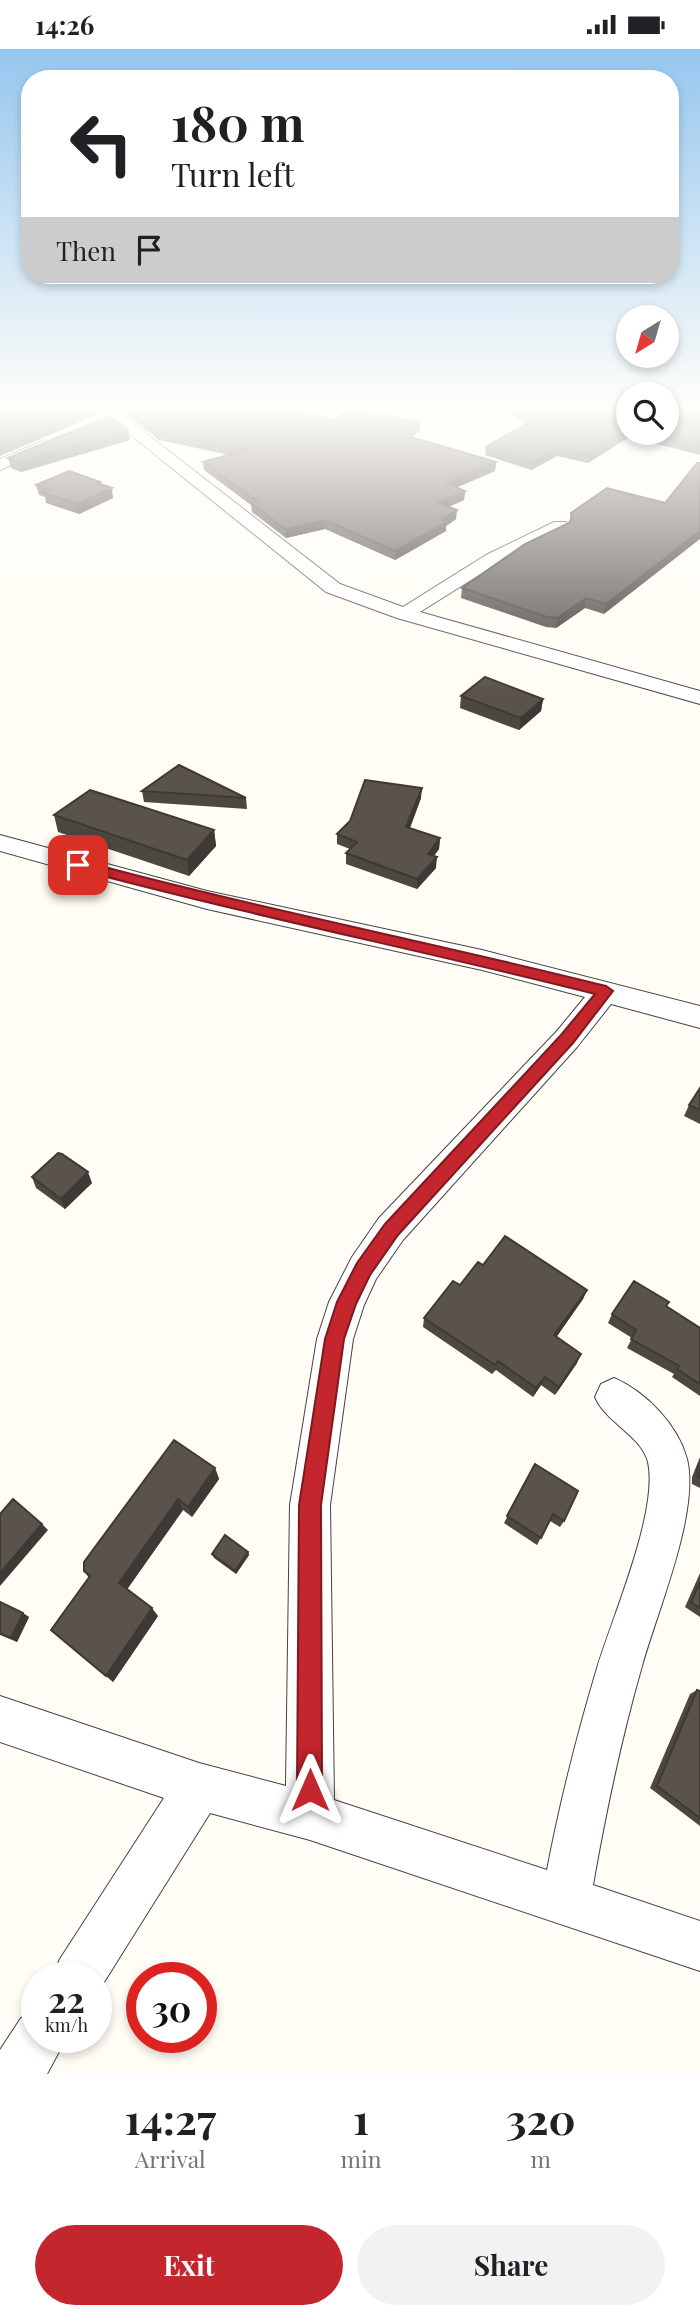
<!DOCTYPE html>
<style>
:root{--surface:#fff;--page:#f2f2f2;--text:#202124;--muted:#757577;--accent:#c4262e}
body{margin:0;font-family:"Playfair Display",serif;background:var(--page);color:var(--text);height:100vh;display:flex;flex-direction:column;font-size:26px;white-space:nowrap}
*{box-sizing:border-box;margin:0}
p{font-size:23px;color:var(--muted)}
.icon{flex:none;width:38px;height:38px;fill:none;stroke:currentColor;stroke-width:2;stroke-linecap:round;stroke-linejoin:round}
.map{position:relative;height:2025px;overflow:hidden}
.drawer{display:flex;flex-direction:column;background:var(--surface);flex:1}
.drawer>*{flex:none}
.hud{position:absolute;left:21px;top:21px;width:658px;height:214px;border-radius:28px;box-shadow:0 4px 10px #0003;background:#fff;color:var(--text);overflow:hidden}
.needle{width:46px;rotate:217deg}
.tools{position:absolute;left:616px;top:256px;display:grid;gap:14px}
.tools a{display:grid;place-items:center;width:63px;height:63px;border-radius:50%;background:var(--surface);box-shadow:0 4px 10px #0003;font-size:35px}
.speed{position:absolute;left:21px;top:1913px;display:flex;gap:14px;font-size:35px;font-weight:700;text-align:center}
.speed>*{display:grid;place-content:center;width:91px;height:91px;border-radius:50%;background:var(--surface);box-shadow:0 4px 10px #0003;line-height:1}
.speed small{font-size:18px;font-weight:400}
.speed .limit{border:10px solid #d22;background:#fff;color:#111}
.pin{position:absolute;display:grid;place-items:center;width:60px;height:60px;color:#fff;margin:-30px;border-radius:14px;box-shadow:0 4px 10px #0006}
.me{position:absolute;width:77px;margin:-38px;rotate:0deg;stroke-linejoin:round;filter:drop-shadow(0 0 5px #0008)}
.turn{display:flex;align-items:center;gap:24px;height:147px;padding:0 35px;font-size:32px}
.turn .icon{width:91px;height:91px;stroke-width:2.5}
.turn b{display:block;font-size:49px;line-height:60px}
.then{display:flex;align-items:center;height:66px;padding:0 35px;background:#0003;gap:14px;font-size:26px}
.eta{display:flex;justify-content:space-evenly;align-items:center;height:119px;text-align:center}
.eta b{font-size:42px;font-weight:700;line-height:49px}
.primary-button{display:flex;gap:14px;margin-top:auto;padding:14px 35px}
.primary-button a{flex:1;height:80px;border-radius:42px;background:var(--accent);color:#fff;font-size:28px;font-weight:700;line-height:80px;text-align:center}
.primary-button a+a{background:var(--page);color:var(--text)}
.status{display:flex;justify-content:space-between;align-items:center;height:49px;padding:0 35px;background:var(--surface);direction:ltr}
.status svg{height:19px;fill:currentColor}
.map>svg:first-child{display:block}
</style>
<div class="status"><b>14:26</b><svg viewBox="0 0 49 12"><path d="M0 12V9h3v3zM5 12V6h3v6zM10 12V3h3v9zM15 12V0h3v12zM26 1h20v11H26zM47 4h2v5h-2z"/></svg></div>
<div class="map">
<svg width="700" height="2025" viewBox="0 0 700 2025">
<rect width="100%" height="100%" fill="#fffdf5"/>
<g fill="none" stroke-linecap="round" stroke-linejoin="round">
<defs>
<path id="minor" d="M96 358H112L340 535 403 558 486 506 554 473H566L568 477 566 481 498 514 420 563 700 642V655L397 569 326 543Z
M45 391 53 396 50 399 0 421V410Z
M0 786 207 842 482 901 700 957V979L611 955 577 998 403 1191 376 1230 364 1256 353 1290 330 1456 334 1751 547 1821C560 1753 577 1686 597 1619 612 1569 659 1462 648 1413 641 1386 606 1374 595 1348L601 1335 614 1329C646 1343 678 1376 687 1410 700 1463 657 1563 642 1617 621 1690 606 1762 593 1836L700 1872V1922L310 1791 210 1764 96 1946V1928H52L60 1910 164 1749 0 1693V1647L199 1714 286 1737 290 1456 317 1290 329 1253 352 1208 379 1169 557 982 585 948 482 921 207 860 0 802Z
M37 1963V1988H67L47 2025H0V2001L21 1969Z"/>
</defs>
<use href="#minor" stroke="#444" stroke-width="2"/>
<use href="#minor" fill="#fff" fill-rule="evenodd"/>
</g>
<path fill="#4d4742" d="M117 358H289L335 372 420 373V381L411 388 496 413 495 422 457 438 465 442 464 451 448 458 456 470 446 477V482L395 511 325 480 286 489 252 463 251 456 204 421 203 413 229 406 159 391Z
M498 358H628V383H667L700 358V406L629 388 588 414 557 407 531 421 485 406 486 398 526 375Z
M128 381 130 391 21 423 11 419 8 409Z
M101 435 113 449 79 465 46 454 45 448 39 446 36 436Z
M665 454 604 565 585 559 556 579 546 578 461 549 462 539 569 474 571 464Z
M461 647 543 650 541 662 519 681 460 659Z
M142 742 246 749 247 760 144 753Z
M421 749 410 779 440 789 439 800 434 807 436 819 417 840 346 815V804L350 800 337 795V785Z
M54 766 214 781 216 797 189 827 58 783Z
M700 1039V1075L684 1067 689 1056Z
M32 1128 92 1134 65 1160 36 1139Z
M483 1216 587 1241 583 1250 556 1288 577 1314 555 1346 541 1336 533 1348 496 1321 492 1325 423 1278 424 1269Z
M666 1257 700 1279V1347L672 1328 674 1325 627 1299 632 1289 608 1274 612 1265Z
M700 1408V1439L692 1435V1428Z
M535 1415 564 1472 560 1478 550 1472 537 1496 504 1474Z
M215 1419 219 1430 192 1468 183 1461 127 1540 158 1567 113 1633 89 1529 84 1522Z
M248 1503 249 1506 236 1525 214 1509 212 1505Z
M700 1524V1568L685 1558Z
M0 1553 29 1568 17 1593 0 1586Z
M697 1641 700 1642V1777L650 1739 690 1645Z"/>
<path fill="#3f3936" d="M96 358H98L99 365 0 407V398Z
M420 373V381L404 395V386Z
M128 381 130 391 21 423 19 413Z
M628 381V383H630L629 388 588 414 589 406Z
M558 399 557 407 531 421 532 413Z
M496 413 495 422 446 443V434Z
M112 439 113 449 79 465 77 455Z
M465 442 464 451 437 463 438 454Z
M457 461 456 470 446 477V482L395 511V502Z
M325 471V480L286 489 285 480Z
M700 482V490L604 565 606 555Z
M586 549 585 559 556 579 557 569Z
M543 650 541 662 519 681 521 669Z
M422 739 421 749 406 789V778Z
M214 781 216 797 189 827 187 811Z
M440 789 439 800 427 815 428 805Z
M437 808 436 819 417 840V830Z
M88 1123 92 1134 65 1160 61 1150Z
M587 1241 583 1250 551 1296 554 1286Z
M581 1305 577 1314 555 1346 559 1338Z
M545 1328 541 1336 533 1348 536 1339Z
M215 1419 219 1430 192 1468 188 1458Z
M178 1450 183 1461 126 1542 119 1534Z
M42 1475 48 1481 0 1537V1524Z
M248 1503 249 1506 236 1525 235 1522Z
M152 1559 158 1567 113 1633 106 1627Z
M23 1564 29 1568 17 1593 11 1589Z"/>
<path fill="#5a524d" stroke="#3f3936" stroke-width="2" d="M0 358H71L77 361 96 358 0 398Z
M126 358H289L335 372 347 361H357L420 373 404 386 496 413 446 434 465 442 438 454 457 461 442 471 446 473 395 502 325 471 285 480 251 454 257 452 203 413 247 401 158 383Z
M512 358H628V381L589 406 558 399 532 413 486 398 533 371Z
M667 358H700V398L642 383H667Z
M110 367 128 381 19 413 8 409Z
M697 414H700V482L606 555 586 549 557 569 547 568 462 539 525 495 569 474 572 469 571 464 607 439 665 454Z
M69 422 100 433 97 434 112 439 77 455 44 444 50 441 36 436Z
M485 628 543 650 521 669 461 647Z
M179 716 246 749 142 742Z
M365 731 422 739 406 778 440 789 428 805 437 808 417 830 346 804 357 793 337 785 350 772Z
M90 741 214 781 187 811 54 766Z
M700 1039V1061L689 1056Z
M58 1104 62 1105 88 1123 61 1150 32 1128Z
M505 1187 587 1241 554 1286 581 1305 559 1338 545 1328 536 1339 498 1312 495 1316 424 1269 453 1232 460 1236 478 1213 483 1216Z
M634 1232 669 1253 666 1257 700 1279V1335L677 1320 679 1317 631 1290 636 1281 612 1265Z
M174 1391 215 1419 188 1458 178 1450 119 1534 152 1559 106 1627 51 1581 90 1527 84 1522V1513Z
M535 1415 578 1442 564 1472 553 1465 541 1489 507 1467Z
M700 1415V1429L698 1428 697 1421Z
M13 1450 42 1475 0 1524V1465Z
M225 1486 248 1503 235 1522 212 1505Z
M700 1533V1559L691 1553Z
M0 1553 23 1564 11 1589 0 1584Z
M697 1641 700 1642V1769L657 1737Z"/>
<linearGradient id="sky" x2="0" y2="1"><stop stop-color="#95c6ee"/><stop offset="0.56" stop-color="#fffefa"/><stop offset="1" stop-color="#fffefa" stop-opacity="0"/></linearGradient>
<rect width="700" height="642" fill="url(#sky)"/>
<path fill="#c4262e" stroke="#7f191e" stroke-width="2" d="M78 811C252 858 430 893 606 937L613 942 573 994 398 1186 370 1226 356 1255 344 1290 321 1456 322 1741 319 1750 310 1753 301 1750 297 1741 299 1456 325 1290 337 1253 357 1214 385 1175 561 986 595 945C421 901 246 866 73 819V812Z"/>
</svg>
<div class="tools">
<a><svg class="needle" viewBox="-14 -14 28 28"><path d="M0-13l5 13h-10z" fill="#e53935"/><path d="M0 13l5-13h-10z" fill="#757577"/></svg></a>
<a><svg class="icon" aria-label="search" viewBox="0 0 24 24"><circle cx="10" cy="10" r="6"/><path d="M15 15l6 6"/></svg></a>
</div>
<div class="speed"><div>22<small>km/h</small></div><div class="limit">30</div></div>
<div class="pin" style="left:78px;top:816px;background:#d93025"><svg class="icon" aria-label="arrive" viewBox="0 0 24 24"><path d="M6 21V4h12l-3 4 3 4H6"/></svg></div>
<svg class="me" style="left:310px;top:1741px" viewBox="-20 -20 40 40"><path d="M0-17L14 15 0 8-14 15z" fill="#c4262e" stroke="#fff" stroke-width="4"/></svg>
<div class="hud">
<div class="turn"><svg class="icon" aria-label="left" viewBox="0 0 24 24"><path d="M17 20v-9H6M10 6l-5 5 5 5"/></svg><div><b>180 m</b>Turn left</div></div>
<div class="then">Then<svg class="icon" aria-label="arrive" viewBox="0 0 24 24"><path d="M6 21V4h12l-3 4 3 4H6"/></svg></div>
</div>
</div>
<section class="drawer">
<div class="eta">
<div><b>14:27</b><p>Arrival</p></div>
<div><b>1</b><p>min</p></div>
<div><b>320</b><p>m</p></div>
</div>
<div class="primary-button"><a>Exit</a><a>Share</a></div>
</section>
